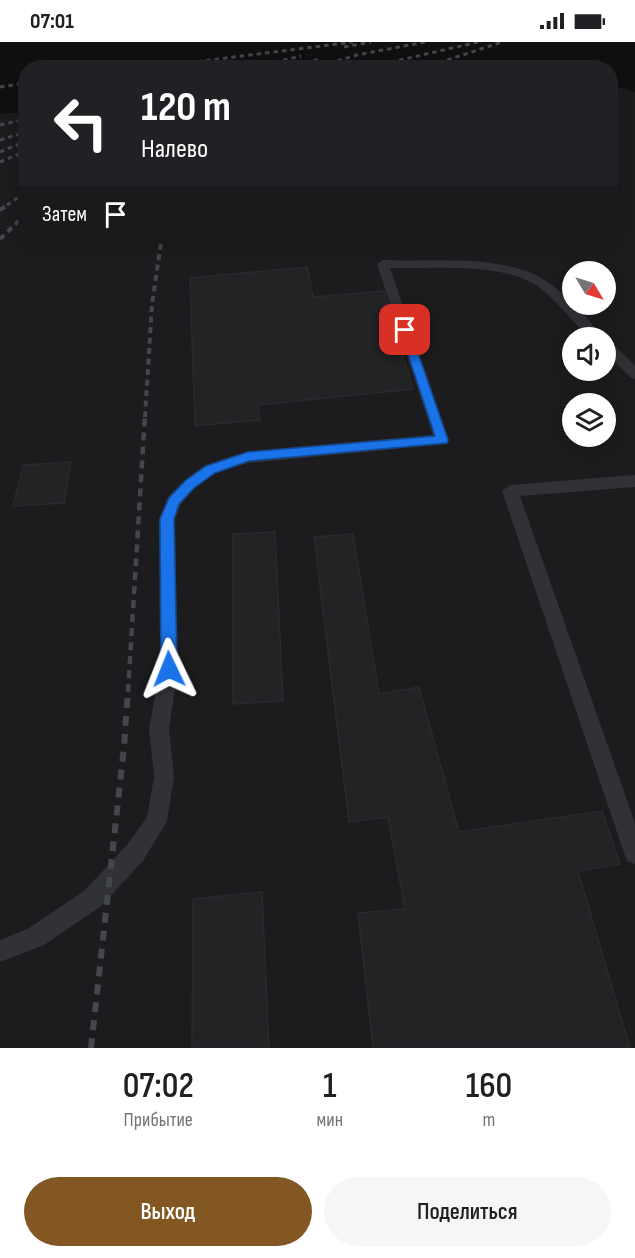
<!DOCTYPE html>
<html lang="ru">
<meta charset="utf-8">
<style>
:root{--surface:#fff;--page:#f6f6f6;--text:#202124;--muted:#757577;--accent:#835721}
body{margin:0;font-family:"Sofia Sans Condensed",sans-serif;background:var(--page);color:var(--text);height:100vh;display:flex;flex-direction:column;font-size:22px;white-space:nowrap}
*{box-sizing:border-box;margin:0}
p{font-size:20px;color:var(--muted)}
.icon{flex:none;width:33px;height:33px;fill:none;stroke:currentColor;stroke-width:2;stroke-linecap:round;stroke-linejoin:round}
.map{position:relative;height:1006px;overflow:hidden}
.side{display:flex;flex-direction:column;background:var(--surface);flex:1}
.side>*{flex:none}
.guide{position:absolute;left:18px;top:18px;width:600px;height:183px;border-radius:24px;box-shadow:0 3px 15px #0003;background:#202124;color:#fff;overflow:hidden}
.needle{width:39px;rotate:128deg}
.buttons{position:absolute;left:562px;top:219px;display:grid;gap:12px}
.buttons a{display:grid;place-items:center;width:54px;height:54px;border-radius:50%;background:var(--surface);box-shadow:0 3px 15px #0003;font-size:30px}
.pin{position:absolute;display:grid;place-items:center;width:51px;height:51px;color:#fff;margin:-26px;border-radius:12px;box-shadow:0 3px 9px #0006}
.me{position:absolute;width:66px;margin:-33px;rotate:358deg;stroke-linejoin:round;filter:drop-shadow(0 0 4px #0008)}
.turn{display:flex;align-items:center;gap:21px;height:126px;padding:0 24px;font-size:27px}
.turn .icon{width:78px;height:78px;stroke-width:2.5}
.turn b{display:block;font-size:42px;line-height:51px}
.then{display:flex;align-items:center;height:57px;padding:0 24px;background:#0003;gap:12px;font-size:22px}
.eta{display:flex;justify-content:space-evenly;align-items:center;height:102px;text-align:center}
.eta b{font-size:36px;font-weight:600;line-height:42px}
.cta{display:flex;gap:12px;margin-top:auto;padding:12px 24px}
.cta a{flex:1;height:69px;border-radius:36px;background:var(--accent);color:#fff;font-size:24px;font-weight:600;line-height:69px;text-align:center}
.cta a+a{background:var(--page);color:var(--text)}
.status{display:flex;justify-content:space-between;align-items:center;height:42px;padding:0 30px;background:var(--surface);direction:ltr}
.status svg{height:16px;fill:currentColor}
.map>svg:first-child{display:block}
</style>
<div class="status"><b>07:01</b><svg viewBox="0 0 49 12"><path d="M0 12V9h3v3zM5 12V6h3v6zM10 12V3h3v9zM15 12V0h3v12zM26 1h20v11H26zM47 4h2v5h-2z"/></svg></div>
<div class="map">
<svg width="635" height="1006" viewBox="0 0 635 1006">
<rect width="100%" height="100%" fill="#101011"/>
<path fill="#1c1c1e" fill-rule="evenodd" d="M611 43 635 50V1006H0V72L25 70 26 194H610ZM573 230H606V262H573ZM573 296H606V328H573ZM573 362H606V394H573Z"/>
<path fill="#222325" stroke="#292a2d" stroke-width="1.5" d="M307 225 313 255 384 249 413 347 258 363 260 378 195 384 190 236Z
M71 420 64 461 13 464 23 423Z
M275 490 283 659 233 662V492Z
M353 492 379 652 419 645 459 790 602 769 620 822 578 829 630 1006H373L358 871 405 867 388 775 349 780 314 495Z
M262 850 269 1006H192L193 857Z"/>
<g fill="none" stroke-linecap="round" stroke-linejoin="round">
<path fill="#303236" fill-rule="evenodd" d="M383 218C431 220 485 213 531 231 555 240 588 275 603 296H589C572 279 556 257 536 243 499 220 433 227 390 226L449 398 447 402 248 421 215 431 195 446 181 462 175 477 178 627 169 687 174 735 167 779 143 819 100 865 44 903 0 920V898L29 886 84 849 127 803 147 775 154 735 149 687 160 627 159 477 168 455 185 438 205 423 248 409 433 393 377 222Z
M606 299 611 300 635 324V337L630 335 606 311Z
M635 433V445L520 454 635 781V822L627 819 624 811 502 449 510 443Z"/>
<path stroke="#43464b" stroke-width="3" stroke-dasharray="4.5 4" stroke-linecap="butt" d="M344 5 371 0
M147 26 353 0
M227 26 253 20
M250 26 301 14
M289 26 319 17
M313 26 357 13 425 0
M366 26 478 0
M423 26 502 0
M0 45 26 41
M0 83 26 77
M0 98 26 90
M0 110 26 99
M0 120 26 109
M7 163 26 150"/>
<path stroke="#43464b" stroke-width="4" stroke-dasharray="6 4.5" stroke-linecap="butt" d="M0 168 9 162
M0 197 26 172
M145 375 152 262 162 194"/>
<path stroke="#43464b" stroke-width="4.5" stroke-dasharray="8 6" stroke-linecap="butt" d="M128 650 145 373"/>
<path stroke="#43464b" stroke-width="6" stroke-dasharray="10 8" stroke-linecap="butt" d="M91 1006 124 705 128 648"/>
</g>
<path fill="#1a73e8" stroke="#114b97" stroke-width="1.5" d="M405 284 410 288 448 398 447 401 249 419 215 431 194 446 179 462 174 477 177 627 174 632 169 635 164 632 161 627 160 477 169 456 185 439 206 424 248 410 435 394 400 288Z"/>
</svg>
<div class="buttons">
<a><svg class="needle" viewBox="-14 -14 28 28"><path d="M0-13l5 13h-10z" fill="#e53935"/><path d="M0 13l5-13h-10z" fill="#757577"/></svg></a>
<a><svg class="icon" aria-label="sound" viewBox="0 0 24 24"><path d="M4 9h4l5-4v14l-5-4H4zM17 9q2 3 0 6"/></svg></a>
<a><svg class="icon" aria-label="layers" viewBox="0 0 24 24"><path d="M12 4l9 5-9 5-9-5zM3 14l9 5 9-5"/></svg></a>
</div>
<div class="pin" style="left:405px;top:288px;background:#d93025"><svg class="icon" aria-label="arrive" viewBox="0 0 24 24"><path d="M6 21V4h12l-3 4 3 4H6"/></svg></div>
<svg class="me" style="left:169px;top:627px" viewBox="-20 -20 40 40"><path d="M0-17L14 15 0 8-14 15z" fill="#1a73e8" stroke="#fff" stroke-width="4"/></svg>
<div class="guide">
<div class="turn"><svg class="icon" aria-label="left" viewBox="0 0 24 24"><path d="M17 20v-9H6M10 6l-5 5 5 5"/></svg><div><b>120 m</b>Налево</div></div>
<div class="then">Затем<svg class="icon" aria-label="arrive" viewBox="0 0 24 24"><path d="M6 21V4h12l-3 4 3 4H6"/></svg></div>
</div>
</div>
<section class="side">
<div class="eta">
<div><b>07:02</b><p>Прибытие</p></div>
<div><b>1</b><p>мин</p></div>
<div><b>160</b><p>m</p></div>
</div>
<div class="cta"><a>Выход</a><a>Поделиться</a></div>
</section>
